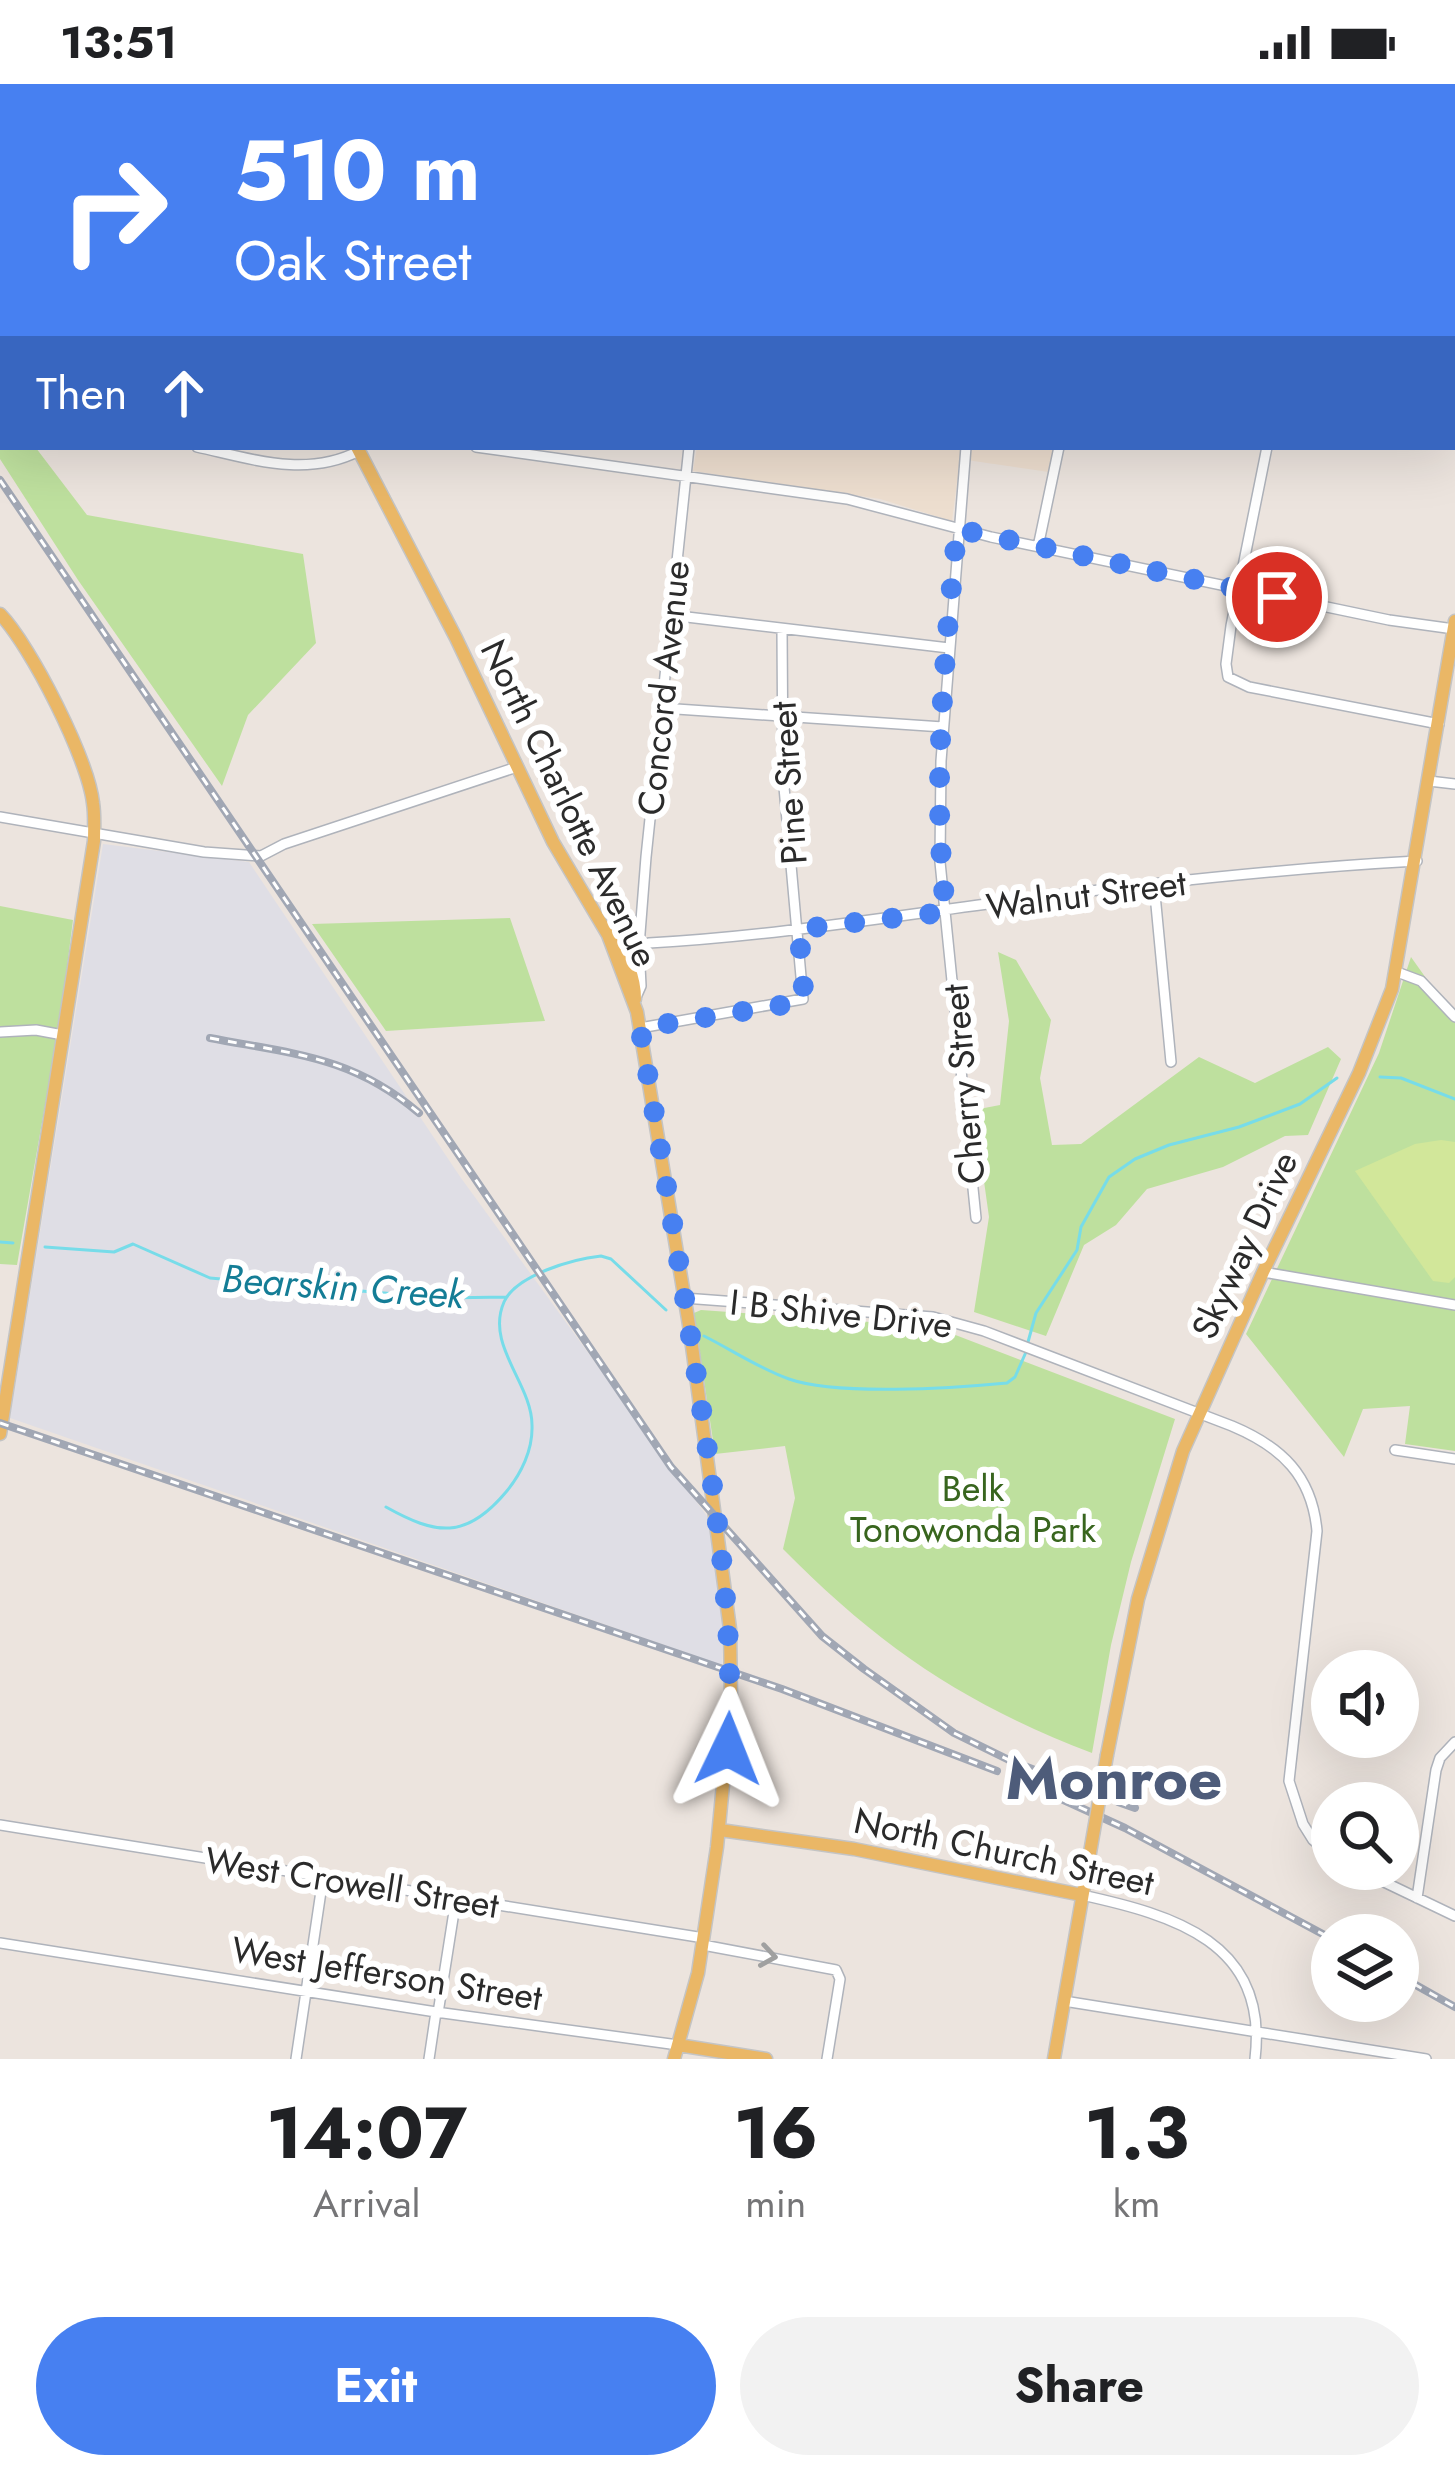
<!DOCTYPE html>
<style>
:root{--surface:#fff;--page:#f2f2f2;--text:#202124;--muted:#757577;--accent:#4780f1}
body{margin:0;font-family:Jost,sans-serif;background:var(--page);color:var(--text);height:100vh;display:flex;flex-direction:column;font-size:45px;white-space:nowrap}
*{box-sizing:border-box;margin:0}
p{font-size:39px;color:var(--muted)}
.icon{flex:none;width:66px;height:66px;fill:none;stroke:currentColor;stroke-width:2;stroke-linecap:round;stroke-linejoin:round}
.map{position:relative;height:1975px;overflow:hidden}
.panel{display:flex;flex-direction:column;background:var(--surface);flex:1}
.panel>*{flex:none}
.guide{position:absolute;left:0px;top:0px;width:1455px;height:366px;box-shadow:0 12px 48px #0002;background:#4780f1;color:#fff;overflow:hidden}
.tools{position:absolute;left:1311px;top:1566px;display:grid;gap:24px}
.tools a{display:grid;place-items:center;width:108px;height:108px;border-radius:50%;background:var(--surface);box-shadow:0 12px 48px #0002;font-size:60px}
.pin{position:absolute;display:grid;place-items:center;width:102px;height:102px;color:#fff;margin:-51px;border:6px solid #fff;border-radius:50%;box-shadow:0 3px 12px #0007}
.me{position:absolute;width:132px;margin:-66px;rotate:2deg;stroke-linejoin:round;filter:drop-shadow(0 0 9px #0008)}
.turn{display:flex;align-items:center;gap:42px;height:252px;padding:0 36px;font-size:54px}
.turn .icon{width:156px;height:156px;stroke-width:2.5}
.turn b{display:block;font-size:84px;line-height:102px}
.then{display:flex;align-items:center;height:114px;padding:0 36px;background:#0003;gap:24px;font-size:45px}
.eta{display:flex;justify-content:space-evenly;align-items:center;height:204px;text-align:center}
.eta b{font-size:72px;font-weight:700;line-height:84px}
.action{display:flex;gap:24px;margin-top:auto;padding:24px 36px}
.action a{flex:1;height:138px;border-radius:72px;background:var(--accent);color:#fff;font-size:48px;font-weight:700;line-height:138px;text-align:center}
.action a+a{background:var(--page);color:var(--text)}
.status{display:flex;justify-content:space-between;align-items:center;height:84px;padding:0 60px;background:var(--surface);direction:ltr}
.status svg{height:33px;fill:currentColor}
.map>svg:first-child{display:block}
</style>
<div class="status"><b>13:51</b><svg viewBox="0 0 49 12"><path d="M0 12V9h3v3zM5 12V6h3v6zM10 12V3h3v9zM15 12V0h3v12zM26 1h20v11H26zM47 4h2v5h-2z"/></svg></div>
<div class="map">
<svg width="1455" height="1975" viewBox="0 0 1455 1975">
<rect width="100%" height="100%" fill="#ece4de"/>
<path fill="#dfdee5" d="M103 760 249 778 461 1094 709 1435 723 1512 722 1581 10 1334Z"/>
<path fill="#eddecf" d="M697 363H1054L1049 388 960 375 952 437 880 415 693 387Z"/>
<path fill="#bee09e" d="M0 359 3 363 36 364 87 431 303 470 316 559 248 631 222 702 78 496 0 375Z
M0 822 73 836 61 930 17 1181 0 1180Z
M510 834 545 937 386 947 312 840Z
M998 868 1016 876 1051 936 1040 994 1052 1061 1081 1060 1199 973 1255 999 1328 963 1341 975 1308 1051 1285 1052 1223 1083 1147 1105 1116 1141 1084 1161 1046 1252 974 1228 989 1133 974 1026 1000 1021 1009 937Z
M1411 873 1455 935V1367L1405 1360 1410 1322 1363 1325 1344 1373 1246 1250 1379 969Z
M701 1226 912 1241 945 1247 1175 1335 1131 1478 1111 1561 1092 1669C964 1620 880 1563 783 1465L795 1414 785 1362 715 1370 694 1229Z"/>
<path fill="#d2e79a" d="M1441 1056 1455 1058V1193L1449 1199 1433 1197 1355 1087 1415 1060Z"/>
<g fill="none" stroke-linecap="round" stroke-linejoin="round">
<path stroke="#77dce9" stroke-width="3" d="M1380 993 1401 994 1455 1015
M0 1158 13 1159
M45 1163 114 1168 133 1160 210 1194 442 1214 506 1213
M704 1252C732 1266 760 1285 789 1295 837 1312 954 1304 1007 1299L1015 1293 1026 1268
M1028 1258 1036 1229 1077 1166 1081 1143 1109 1093 1135 1075 1169 1061 1239 1043 1300 1020 1337 994
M386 1423C436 1451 466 1456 506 1408 521 1390 533 1366 532 1341 532 1300 485 1261 504 1218 516 1191 573 1175 601 1172L611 1175 666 1226"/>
<defs>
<path id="minor" d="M1344 0 1362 3
M59 3 66 0
M352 3 353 0
M497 3V0
M781 3 782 0
M1033 3V0
M1452 19 1455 20
M0 31 3 29
M1452 150H1455
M0 156 3 157
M0 313 3 314
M1452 345H1455
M197 363C252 375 306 394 359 367
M476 363 847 415 991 453 1389 536 1454 545
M966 363 941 677 940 778 976 1134
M1267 363 1231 542 1226 580 1228 593 1249 603 1439 640
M1038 463 1059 363
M670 531 949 564
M662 624 943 643
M1429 697 1455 700
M0 733 204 768 261 772 284 760 517 683
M1154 800 1171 978
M619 870 649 859C778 852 905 830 1033 814 1160 798 1288 784 1417 777
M1397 888 1421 897 1455 933
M637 911 641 902 639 862 646 773 689 363
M640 944 803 915 783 692 782 545
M0 948 36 946 63 951
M1263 1188 1455 1221
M684 1214 933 1233 984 1247 1232 1342C1282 1363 1312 1392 1317 1447L1289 1697 1303 1740 1313 1756 1332 1771
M1395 1366 1455 1375
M0 1741 704 1854
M1357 1785 1455 1832
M1082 1811C1173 1831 1269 1858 1255 1975
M1417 1814 1436 1686 1440 1674 1455 1658
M0 1859 436 1928 678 1961
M703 1861 836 1886 840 1895 827 1975
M1064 1917 1426 1975
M438 1929 456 1815
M296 1975 323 1794
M429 1975 436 1928"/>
<path id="major" d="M169 0 170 3
M357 363 456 554 553 758 608 851 637 928 690 1247 730 1545 731 1617 717 1763 698 1889 674 1975
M0 530C31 562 88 675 93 719 95 731 94 745 94 757L0 1350
M610 853C625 871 635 891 635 915
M1107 1671 1138 1515 1183 1367 1263 1188 1359 989 1392 905 1455 537
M720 1746 854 1765 1082 1811
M678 1961 766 1975
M1054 1975 1087 1786"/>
</defs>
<use href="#minor" stroke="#afb3bb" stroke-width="12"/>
<use href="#major" stroke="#c4c4c4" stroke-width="15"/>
<use href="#minor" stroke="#fff" stroke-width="9"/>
<use href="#major" stroke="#eab766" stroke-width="12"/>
<defs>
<path id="rail" d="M0 396 671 1383 822 1552 864 1585 954 1649 1011 1677 1082 1704 1045 1690
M210 954C293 970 352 972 419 1029
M0 1339 782 1605 997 1687
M1046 1708 1125 1744 1332 1855
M1118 1718 1135 1724
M1398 1891 1455 1923"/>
</defs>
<use href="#rail" stroke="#a1a7b4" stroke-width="8"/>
<use href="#rail" stroke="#fff" stroke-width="3" stroke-dasharray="9" stroke-linecap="butt"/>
<defs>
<path id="major-bridge" d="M1087 1786 1107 1671"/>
</defs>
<use href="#major-bridge" stroke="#c4c4c4" stroke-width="15" stroke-linecap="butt"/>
<use href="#major-bridge" stroke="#eab766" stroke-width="12"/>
</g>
<defs><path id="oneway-chevron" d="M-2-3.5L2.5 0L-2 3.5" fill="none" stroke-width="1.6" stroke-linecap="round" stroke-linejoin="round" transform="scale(3)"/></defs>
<use stroke="#a0a0a0" href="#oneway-chevron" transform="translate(768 1872) rotate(9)"/>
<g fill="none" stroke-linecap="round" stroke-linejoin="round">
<path stroke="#4780f1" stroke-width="21" stroke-dasharray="0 37.8" d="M728 1665C735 1553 719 1445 703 1335 684 1205 662 1074 640 944L801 918 804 912 799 845 946 828C931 702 945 571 957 445L1277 513"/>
</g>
<g text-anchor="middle" stroke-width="12" stroke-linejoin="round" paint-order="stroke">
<g font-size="36" fill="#2b2b2b" stroke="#fff">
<text transform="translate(663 604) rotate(-84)" y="13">Concord Avenue</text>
<text transform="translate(788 699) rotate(-94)" y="13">Pine Street</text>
<text transform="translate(570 719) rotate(64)" y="13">North Charlotte Avenue</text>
<text transform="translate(1086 810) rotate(-7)" y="13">Walnut Street</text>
<text transform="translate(963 1000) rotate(-95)" y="13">Cherry Street</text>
<text transform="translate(1244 1161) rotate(-65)" y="13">Skyway Drive</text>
<text transform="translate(841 1229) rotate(6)" y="13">I B Shive Drive</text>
<text transform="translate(1004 1767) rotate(12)" y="13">North Church Street</text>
<text transform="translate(352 1798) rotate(9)" y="13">West Crowell Street</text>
<text transform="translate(387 1889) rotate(9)" y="13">West Jefferson Street</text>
</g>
<g font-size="36" fill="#38651e" stroke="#fff">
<text x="973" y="1417">Belk<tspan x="973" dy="41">Tonowonda Park</tspan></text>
</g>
<g font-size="39" font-style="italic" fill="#147d96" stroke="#fff">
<text transform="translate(343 1202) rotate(4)" y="14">Bearskin Creek</text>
</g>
<g font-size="60" font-weight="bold" fill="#4e5c7a" stroke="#fff">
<text x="1114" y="1715">Monroe</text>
</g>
</g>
</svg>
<div class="tools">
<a><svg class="icon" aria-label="sound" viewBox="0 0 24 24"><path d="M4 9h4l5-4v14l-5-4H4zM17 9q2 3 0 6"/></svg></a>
<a><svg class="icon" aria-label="search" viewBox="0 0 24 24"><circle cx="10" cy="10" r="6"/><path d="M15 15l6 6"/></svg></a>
<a><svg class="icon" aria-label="layers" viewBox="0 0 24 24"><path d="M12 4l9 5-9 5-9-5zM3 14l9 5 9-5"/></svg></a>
</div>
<div class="pin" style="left:1277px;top:513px;background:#d93025"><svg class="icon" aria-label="arrive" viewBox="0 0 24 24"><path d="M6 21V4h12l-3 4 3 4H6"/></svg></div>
<svg class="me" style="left:728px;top:1665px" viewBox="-20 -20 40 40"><path d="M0-17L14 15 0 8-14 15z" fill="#4780f1" stroke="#fff" stroke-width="4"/></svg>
<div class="guide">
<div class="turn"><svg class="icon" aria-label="right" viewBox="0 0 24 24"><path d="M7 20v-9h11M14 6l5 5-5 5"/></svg><div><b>510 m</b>Oak Street</div></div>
<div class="then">Then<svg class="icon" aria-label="ahead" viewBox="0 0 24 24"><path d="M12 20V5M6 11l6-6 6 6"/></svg></div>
</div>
</div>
<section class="panel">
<div class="eta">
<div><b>14:07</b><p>Arrival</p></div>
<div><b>16</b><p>min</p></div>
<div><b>1.3</b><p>km</p></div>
</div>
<div class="action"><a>Exit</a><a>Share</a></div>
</section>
